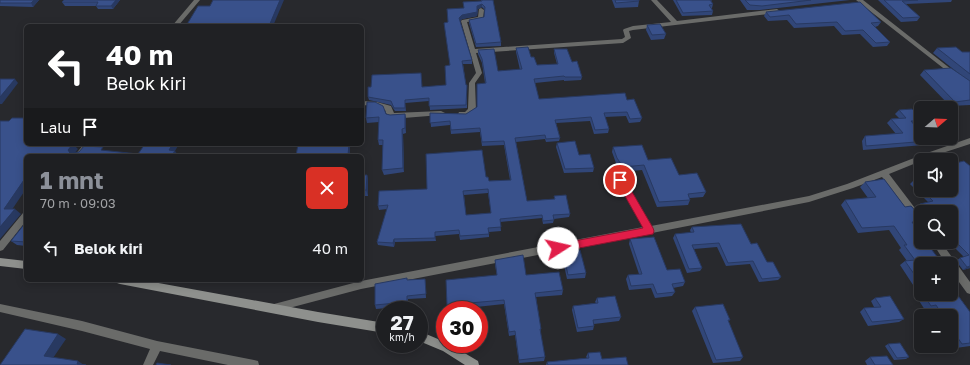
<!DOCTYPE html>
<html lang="id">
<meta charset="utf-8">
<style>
:root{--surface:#1e1f22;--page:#26272a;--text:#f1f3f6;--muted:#a1a2a5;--line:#3c3d40;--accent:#8c9099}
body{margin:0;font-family:"Golos Text",sans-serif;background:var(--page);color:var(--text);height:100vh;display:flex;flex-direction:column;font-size:15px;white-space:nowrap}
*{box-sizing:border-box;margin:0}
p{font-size:13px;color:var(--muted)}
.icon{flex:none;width:22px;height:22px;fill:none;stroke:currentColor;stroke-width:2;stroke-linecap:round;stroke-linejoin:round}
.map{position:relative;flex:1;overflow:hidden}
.drawer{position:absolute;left:24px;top:154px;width:340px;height:128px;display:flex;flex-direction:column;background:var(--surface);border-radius:6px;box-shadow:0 2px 10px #0003,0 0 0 1px var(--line)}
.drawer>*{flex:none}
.banner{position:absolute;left:24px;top:24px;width:340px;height:122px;border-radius:6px;box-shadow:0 2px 10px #0003,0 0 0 1px var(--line);background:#202124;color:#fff;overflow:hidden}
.needle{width:26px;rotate:71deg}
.buttons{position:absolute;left:914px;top:101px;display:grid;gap:8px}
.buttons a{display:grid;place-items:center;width:44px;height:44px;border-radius:6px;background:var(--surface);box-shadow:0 2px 10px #0003,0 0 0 1px var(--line);font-size:20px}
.speed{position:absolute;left:376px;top:301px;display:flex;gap:8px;font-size:20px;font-weight:700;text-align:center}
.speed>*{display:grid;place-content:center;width:52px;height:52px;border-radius:50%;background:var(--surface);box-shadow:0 2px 10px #0003,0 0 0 1px var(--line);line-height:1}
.speed small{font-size:10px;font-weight:400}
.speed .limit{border:6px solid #d22;background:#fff;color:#111}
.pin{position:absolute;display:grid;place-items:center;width:34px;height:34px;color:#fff;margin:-17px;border:2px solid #fff;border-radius:50%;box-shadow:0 1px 4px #0007}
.me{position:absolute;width:44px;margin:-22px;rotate:80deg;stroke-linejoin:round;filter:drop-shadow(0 0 3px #0008)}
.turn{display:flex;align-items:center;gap:14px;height:84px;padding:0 16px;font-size:18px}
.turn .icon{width:52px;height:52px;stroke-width:2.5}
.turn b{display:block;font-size:28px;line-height:34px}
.then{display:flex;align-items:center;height:38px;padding:0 16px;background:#0003;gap:8px;font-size:15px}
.round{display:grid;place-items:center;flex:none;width:42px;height:42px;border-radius:6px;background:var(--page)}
.headline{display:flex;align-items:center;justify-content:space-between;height:68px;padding:0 16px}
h1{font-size:24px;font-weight:700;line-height:30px;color:var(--accent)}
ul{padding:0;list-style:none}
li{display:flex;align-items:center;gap:12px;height:52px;padding:0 16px}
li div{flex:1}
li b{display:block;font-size:15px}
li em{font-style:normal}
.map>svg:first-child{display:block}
</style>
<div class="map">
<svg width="970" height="365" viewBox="0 0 970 365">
<rect width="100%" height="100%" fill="#28292d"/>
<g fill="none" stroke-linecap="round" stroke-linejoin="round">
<path fill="#6a6b69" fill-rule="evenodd" d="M194 0H200L178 26H172Z
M651 0H657L677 21 777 9 780 11 777 13 633 30 629 31 631 38 623 43 476 53 482 73 475 83 476 110 469 116H459L458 114 459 112H465L468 109 469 83 476 73 461 21 462 20 478 17 479 9 481 8 484 10 483 19 467 22 475 49 622 39 625 37 623 30 624 29 633 26 671 22Z
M856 0H863L970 84V89Z
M362 101 377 102 391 106 394 113 441 111 445 113 441 115 391 119 388 118 385 110 376 106 362 105Z
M970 138V144L921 160V161L889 174 921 216V225L918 224 882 177 853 188 809 202 652 233 649 235 647 234 361 289 274 312 271 311 269 308 271 305 274 304 361 281 643 227 609 167 613 164 616 165 651 226 809 196 847 184 927 153Z
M84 144H92L82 156H74Z
M26 212V221L3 250 0 251V241L23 213Z
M932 242H941L970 282V294L967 293 951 271V264H946Z
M0 304 82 321 157 341 254 360 258 361 259 365H228L160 351 153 365H143L150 349 82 331 0 312Z"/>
<path fill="#8e908d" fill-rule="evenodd" d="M0 258 26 261V269L0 266Z
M115 280H142L318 312 385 323V333L318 322 120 284 117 283Z
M419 331 445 342V344L451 345 478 361 479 365H465L443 351 419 341Z"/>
</g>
<path fill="#314678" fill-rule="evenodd" d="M0 0H39L33 7 0 6Z
M120 0 113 9H98L96 6H65L62 2Z
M481 0H493L501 42V46L476 47 469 23V20L484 17 485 10 482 7 478 9 477 16 462 19 460 21 472 60V64H463L466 85 467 88V108L430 110 429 101 405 103 406 111H395L391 105 369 100 368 97 422 87 446 85 450 65 448 22 464 8 481 1Z
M612 0H639V1L638 7 615 8Z
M673 0H712L711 1 713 4 712 8H711L713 11 712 15 682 16Z
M740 0H850L760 10H747Z
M878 0H952L951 2 906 4 920 17 917 21 901 22Z
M766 12 881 22 878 26 875 27 890 42 887 46 873 47 860 34 842 35 834 26 794 28 787 20 768 21 764 16Z
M647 25 666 34 664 39 651 40 646 30Z
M516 48 531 57 537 65 557 64 554 53V49L572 62 582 77 581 80 564 81V80L535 83 539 99 627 100 642 118 640 122 629 123 626 116 605 117 609 129 608 133 594 134 590 121 556 123 560 138 559 141 546 142 545 139 516 142 527 201 554 199V196L570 214 569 217 554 219 553 223 543 224 542 218 500 222 501 231 489 232V237L460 240 459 234 435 236 436 241 395 242 394 247 378 245 377 242 387 209 379 210 378 206 427 189 486 177 489 181 510 180 504 145 482 146 480 132 451 134 450 125 431 127 430 113 466 114 477 107 485 83 482 63 478 54V50L498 71 520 70 516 52ZM488 193 491 213 466 215 464 195Z
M937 48 962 52H970V105L950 106 920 75 924 70 962 76 933 53Z
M899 110 921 118V123L919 125H915L928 141 924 145 863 150 862 141 865 136 896 134 887 123 891 119 899 118 895 114Z
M386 114 390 115 405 114 406 119V133L403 134 404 172 384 175 382 170 383 145H379L378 140 379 122 367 123 366 118Z
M557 143 579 155 594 168 593 172 564 173 556 147Z
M613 147 648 160 679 175 706 192 703 197 690 198V200L688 205 657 207 642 170 621 172 616 163 612 152Z
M964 161 970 268 963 270 956 261 960 258 964 257 950 243 952 241 951 240V212H921V214L916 207 920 204 928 202 910 184 913 181 921 179V190H951Z
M362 175H367L368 180V196H362Z
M884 179 905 207 911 206 921 217V224L919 226H915L921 235V242H926L941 262 950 260 955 261 957 269 951 273V264H921V294H951V286L970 312V346L956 348 951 341V316H934L930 309 925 310 914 293 917 291 900 265 905 261H907L899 250 901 248 889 230 858 233 841 205 845 200 868 198 860 187 865 182Z
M26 222V246L17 245 11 241Z
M692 227 751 244 767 262 781 277 778 280 759 282 750 264 726 266 717 247 694 249 702 268 700 271 687 273 673 238 675 234 691 233 690 230Z
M630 239 667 270 685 282 683 286 673 288 675 292 672 296 655 298 651 288 629 290 626 279 628 275 639 274 629 244Z
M563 251 586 273 585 278 567 279 562 256Z
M495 260 526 275 563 290 562 295 536 297 541 329 540 333 545 357 544 361 519 363 515 335 509 336 504 304 448 310 447 305 497 275 495 265Z
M407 278V280L425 279 426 298 408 299V306L376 309 375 305Z
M271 280H288L287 283 272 281Z
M597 298 621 317 619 321 594 324V326L593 330 577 332 572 310 573 306 596 303 595 302Z
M875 298 904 319 899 322 868 326 860 312 864 308 874 307 871 301Z
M695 307 730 320 728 321 743 357 740 361 713 363 692 311Z
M888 344 909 357 906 359 894 360 885 346Z
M588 353 602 359 628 365H546L547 362 587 358 586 357Z
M870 357 893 365H867L865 361Z"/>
<path fill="#283961" d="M34 0H39L33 7 31 3Z
M116 0H120L113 9 111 6Z
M280 0H284L273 26H269Z
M482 4V7L478 9 477 16 462 19 460 21 459 18 462 15Z
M15 79 18 83 2 104H0V97Z
M405 114 406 119V133L405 128Z
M402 129 403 134 404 172 403 168Z
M73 144 78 149 73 155 70 153 68 150Z
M173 144H179L175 151 178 155V156H171L169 150Z
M349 144H350V156H349L348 155Z
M367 175 368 180V196L366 190Z
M26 177V189L9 214 4 209Z
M15 209 21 214 0 239V227Z
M394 239 395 242 394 247 393 243Z
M970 266V268L963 270 967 267Z
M957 269 951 273V271Z
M58 334 66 339 51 361 44 356Z
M78 361 84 365 77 364Z"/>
<path fill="#39518b" stroke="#283961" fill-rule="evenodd" d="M0 0H34L31 3H0Z
M64 0H116L111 6H96L98 2H62Z
M213 0H280L269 26H186L198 6H210Z
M482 0H493L501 42 476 44 469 20 484 17 485 7 482 4 477 6V12L462 15 459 18 472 60 462 61 466 85H467L466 105 429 106V98L405 100V108H394L391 101 368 97V87H371L372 75 421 73 422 87 446 85 445 66 450 65 444 23 448 22 447 9 464 8 463 2 482 1Z
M615 0H639V1L616 3Z
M676 0H710L713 4 709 5 713 11 683 13Z
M745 0H811L762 6 750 5Z
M884 0H918L902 1 920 17 903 18Z
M860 2 881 22 871 23 890 42 876 43 863 30 845 31 837 22 796 24 789 15 770 17 766 12Z
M660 24 666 34 652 35 647 25Z
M288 25H299L298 26H287Z
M528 47 531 57H534L537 65 558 64 554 49H567L572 62 577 61 582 77H565L564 76 534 79 539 99 625 93 627 100 634 99 642 118 630 119 627 112 604 113 609 129 595 130 591 117 555 120 560 138 546 139 545 135 515 138 527 201 555 199 554 196 566 195 570 214 553 215 554 220 543 221 542 215 500 219 501 227 488 228 489 234 460 236 459 230 435 232V238L394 239 393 243 377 242 388 205 378 206 379 191 427 189 426 154 482 150 486 177H488L489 181 511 180 504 141 482 142 480 128 451 130 450 121 430 123V113L466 114 477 107V84L486 83 482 59 478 50 494 49 498 71 522 69 516 48ZM488 189 491 213 466 215 463 191Z
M956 47 962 52H970V74L937 48Z
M951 68 970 81V100L955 102 924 70Z
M0 79H15L0 97Z
M367 102H375L383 106 386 114 390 115 405 114V128L402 129 403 168 382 170 383 140H378L379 117 366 118Z
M912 109 921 118V121H911L921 133V138H925L928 141 866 146 865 136 903 133 891 119 906 118 899 110Z
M12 118H26V144H73L68 150 70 153 79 152 84 146 103 147 101 150 138 154 145 144H173L169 150 175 151 171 156H26V177L4 209H15L0 227V121H9Z
M575 141 579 155 590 154 594 168 565 169 557 143Z
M298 144H349L348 155 342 156H296Z
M642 145 648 160 671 158 679 175 697 173 706 192 688 194 690 200 659 202 644 165 623 167 617 158 613 147Z
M964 161 970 166V266L967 267 960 258 969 255 954 240 957 239 951 233V212H925L920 204 933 201 922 190H951V171H952L951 164Z
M362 175H367L366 190 362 191Z
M884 179 905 207 911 206 921 217V222H912L921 235V242H926L941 262 950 260 955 261 957 269 951 271V264H921V284L905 261 915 260 904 245H907L894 226 862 228 845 200 876 197 865 182Z
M921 179V189L913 181Z
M26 222V242L11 241Z
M741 224 751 244 757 243 767 262H773L781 277 762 279 753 261 728 263 719 243 692 245 702 268 689 269 675 234 694 232 692 227Z
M654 237 667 270 680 269 685 282 672 284 675 292 657 294 653 284 631 286 628 275 642 274 630 239Z
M580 250 586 273 568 275 563 251Z
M523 255 526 275 559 272 563 290 535 293 541 329H540L545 357 519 360 515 331 509 332 504 300 447 305 446 280 497 275 495 260Z
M407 278V280L425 279 426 294 407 296V302L375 305V284Z
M951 286 970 312V343L962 344 951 328V316H943L936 305 931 306 923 294H951Z
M615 296 621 317 593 320 594 326 578 328 573 306 598 303 597 298Z
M890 296 904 319 872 322 864 308 881 307 875 298Z
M723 304 730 320H728L743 357 716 360 695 307Z
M25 329 58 334 44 356 78 361 77 364 86 365H0Z
M900 343 909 357 897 358 888 344Z
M600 352 602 359 626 357 628 365H548L547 362 589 358 588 353Z
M887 356 893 365H875L870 357Z
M157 363 171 365H156Z"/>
<path fill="#e11d48" stroke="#92132f" d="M620 177 624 178 653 228 654 231 653 234 558 252 555 251 553 248 558 244 643 228 616 180Z"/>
</svg>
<div class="buttons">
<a><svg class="needle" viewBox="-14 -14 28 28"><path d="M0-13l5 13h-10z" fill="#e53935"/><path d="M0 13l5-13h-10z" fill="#a1a2a5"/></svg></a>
<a><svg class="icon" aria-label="sound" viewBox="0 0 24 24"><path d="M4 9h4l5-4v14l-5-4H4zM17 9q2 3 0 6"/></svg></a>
<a><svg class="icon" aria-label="search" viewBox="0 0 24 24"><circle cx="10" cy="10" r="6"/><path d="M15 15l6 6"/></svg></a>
<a>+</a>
<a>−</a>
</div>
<div class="speed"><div>27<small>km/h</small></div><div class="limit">30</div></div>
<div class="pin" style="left:620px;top:180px;background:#d93025"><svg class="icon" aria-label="arrive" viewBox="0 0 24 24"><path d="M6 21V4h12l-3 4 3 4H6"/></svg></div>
<svg class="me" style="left:558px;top:248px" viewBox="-20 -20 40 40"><circle r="19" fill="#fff"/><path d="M0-13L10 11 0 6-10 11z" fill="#e11d48"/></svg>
<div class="banner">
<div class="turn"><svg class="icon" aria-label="left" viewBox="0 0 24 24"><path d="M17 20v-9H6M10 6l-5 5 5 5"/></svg><div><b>40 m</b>Belok kiri</div></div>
<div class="then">Lalu<svg class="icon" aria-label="arrive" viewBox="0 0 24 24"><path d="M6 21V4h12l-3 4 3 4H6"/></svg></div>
</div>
<section class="drawer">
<div class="headline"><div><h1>1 mnt</h1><p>70 m · 09:03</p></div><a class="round" style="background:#d93025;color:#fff"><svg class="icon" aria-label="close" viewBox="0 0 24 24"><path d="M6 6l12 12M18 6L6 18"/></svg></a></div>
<ul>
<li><svg class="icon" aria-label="left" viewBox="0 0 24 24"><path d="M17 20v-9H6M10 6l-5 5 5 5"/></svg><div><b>Belok kiri</b></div><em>40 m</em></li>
</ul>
</section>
</div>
